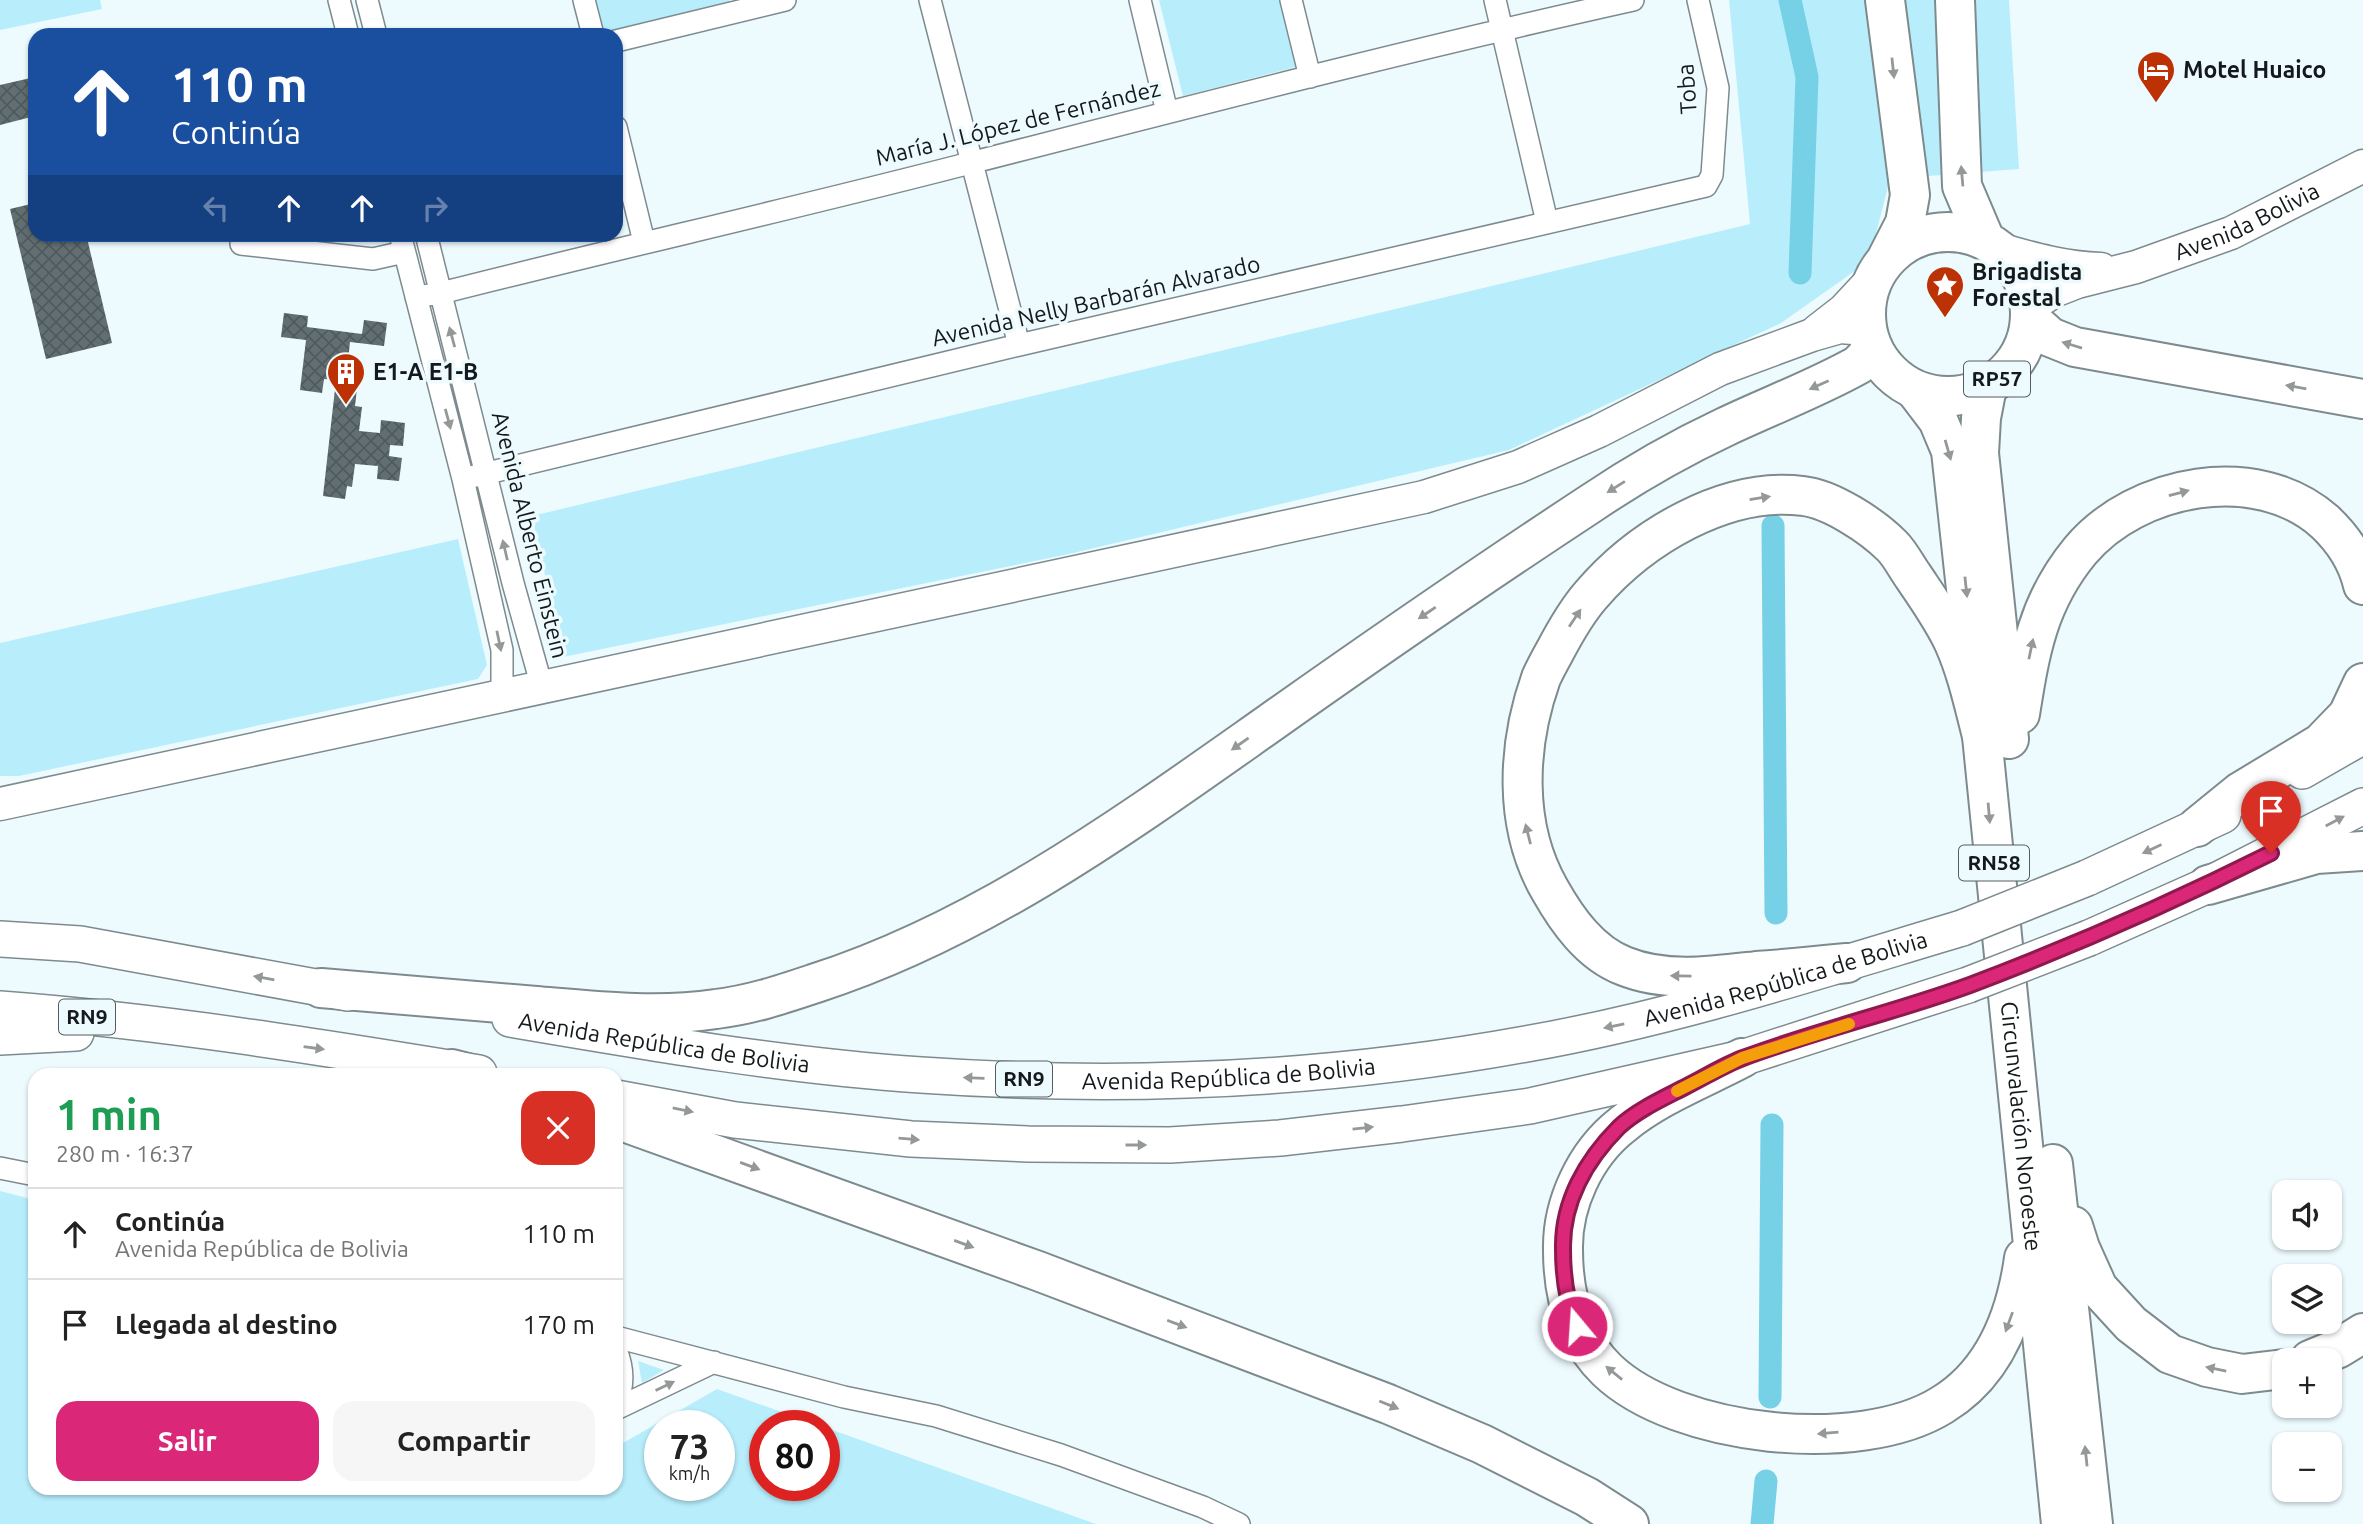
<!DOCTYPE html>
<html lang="es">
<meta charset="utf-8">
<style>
:root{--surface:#fff;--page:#f6f6f6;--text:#222;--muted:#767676;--line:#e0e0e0;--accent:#db2777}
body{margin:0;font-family:Ubuntu,sans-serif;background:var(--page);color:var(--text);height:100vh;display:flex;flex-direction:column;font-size:26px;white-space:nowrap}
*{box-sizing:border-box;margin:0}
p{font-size:23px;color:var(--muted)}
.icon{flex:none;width:38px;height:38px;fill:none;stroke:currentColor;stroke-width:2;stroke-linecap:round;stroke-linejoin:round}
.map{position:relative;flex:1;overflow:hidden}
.drawer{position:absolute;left:28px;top:1068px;width:595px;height:427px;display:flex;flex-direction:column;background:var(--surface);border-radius:21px;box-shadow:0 2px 5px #0004}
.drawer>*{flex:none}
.guide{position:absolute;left:28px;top:28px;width:595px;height:214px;border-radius:21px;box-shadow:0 2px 5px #0004;background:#1a4fa0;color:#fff;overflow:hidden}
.tools{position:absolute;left:2272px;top:1180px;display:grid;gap:14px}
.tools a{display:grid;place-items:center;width:70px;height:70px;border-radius:14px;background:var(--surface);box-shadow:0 2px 5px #0004;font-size:35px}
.speed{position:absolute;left:644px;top:1410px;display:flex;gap:14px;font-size:35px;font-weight:700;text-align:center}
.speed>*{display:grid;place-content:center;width:91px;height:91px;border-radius:50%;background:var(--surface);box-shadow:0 2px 5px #0004;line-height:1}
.speed small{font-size:18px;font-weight:400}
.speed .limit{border:10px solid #d22;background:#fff;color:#111}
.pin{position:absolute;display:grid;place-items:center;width:60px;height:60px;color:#fff;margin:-72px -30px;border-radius:50% 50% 50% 0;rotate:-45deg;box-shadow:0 0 7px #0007}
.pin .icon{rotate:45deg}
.me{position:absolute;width:77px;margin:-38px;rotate:342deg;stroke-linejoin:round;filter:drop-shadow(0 0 5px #0008)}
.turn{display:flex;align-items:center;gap:24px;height:147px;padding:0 28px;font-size:32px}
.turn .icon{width:91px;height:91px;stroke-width:2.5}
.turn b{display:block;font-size:49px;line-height:60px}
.lanes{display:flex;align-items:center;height:66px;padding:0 28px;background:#0003;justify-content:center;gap:35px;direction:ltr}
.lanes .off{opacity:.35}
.round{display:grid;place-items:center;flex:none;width:74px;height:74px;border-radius:21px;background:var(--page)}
.head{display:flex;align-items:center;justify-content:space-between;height:119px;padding:0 28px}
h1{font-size:42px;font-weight:700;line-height:52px;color:#1e9e55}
.action{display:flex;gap:14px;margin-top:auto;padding:14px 28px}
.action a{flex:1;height:80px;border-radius:21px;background:var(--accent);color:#fff;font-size:28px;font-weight:700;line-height:80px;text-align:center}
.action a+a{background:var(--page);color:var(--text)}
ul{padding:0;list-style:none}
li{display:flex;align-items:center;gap:21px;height:91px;padding:0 28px;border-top:2px solid var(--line)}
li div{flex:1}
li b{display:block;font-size:26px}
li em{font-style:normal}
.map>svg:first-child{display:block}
</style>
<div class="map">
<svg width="2363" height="1524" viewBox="0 0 2363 1524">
<defs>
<pattern id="building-cross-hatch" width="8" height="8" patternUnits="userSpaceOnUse" patternTransform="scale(1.75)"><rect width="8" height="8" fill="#626f72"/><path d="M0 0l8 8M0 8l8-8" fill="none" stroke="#505a5d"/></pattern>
</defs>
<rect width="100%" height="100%" fill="#edfbff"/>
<path fill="#b8eefc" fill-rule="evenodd" d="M0 0H100L102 9 0 30Z
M596 0H729L731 7 616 35H604Z
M1159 0H1287L1303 65 1183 96Z
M1729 0H2009L2019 169 1890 179 1869 261 1781 323 1509 450 1069 554 563 657 532 516 1750 224Z
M458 539 487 665 478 679 19 776H0V643Z
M0 1191 35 1200V1488H616V1447L717 1389 821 1426H765V1486H824V1427L1096 1524H0ZM660 1426H719V1486H660Z
M638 1361 664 1370 642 1383Z"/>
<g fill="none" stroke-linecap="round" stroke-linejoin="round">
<path stroke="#76d0e6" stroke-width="23" d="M1790 0 1807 77 1800 273
M1773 526 1776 913
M1770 1397 1772 1125
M1762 1524 1766 1481"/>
</g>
<path fill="url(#building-cross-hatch)" d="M35 77V116L0 125V85Z
M35 203V234H86L112 343 46 359 10 209Z
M284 313 308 316 307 327 362 334 364 320 387 323 384 346 350 342 347 370 359 371 355 406 362 407 359 431 380 433 381 420 405 423 403 446 390 445 389 456 402 458 399 481 377 479 378 466 355 464 352 487 347 486 345 499 323 496 336 380 324 379 322 393 300 390 306 340 281 337Z"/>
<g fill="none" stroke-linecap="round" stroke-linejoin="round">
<defs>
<path id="street" d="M339 0 348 35
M367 0 376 35
M584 0 593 35
M930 0 1019 345
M1140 0 1167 112
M1291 0 1310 77
M1495 0 1547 222
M616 41 785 0
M616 127 644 242
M400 234 463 479 502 650V696
M426 234 513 583 542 687
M241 244 373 259 404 252
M416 297 441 293C618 248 797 208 974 162 1193 106 1412 49 1633 0
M463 479 1019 345 1706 186 1712 175 1718 88 1698 0
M0 1168 35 1175
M616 1337 844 1397 936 1416 1061 1455 1203 1507 1239 1524
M616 1350C624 1369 624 1386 616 1405
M616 1409 714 1362"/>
<g id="secondary">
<path d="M1999 249C2033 259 2065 268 2101 269"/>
<path id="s1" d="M2031 306 2054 291 2077 282 2136 267 2231 233 2363 166"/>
<path d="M1817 331 1844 310 1872 280"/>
<path d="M0 804 1424 497 1518 467 1599 431 1720 369 1812 335 1840 327 1866 329"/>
</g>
<g id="primary">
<path d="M2302 771 2363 736"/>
<path d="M2087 878 2223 815"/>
<path d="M2089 938 2208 885 2363 806"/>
<path d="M0 939 80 944 348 993"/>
<path d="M0 1009C160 1021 321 1047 479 1073"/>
<path id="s2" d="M510 1019C645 1042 785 1066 921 1075 1122 1089 1328 1080 1526 1044 1674 1018 1818 971 1962 928"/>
<path d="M0 1037 76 1033"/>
<path d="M616 1098 735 1120 911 1139 1028 1144 1170 1145 1280 1138 1402 1124 1530 1106 1742 1058 1968 985"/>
</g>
<g id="highway">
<path d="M1885 0 1910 195 1905 223 1888 256"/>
<path d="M1955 0 1962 186 1985 240"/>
<circle cx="1948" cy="314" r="82"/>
<path d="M2031 320 2050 337 2075 347 2363 399"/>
<path d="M1987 387 1981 418 1979 453 2009 739"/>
<path id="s3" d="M1916 391 1938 420 1951 451 1982 736 2061 1524"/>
<path d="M2020 714C2030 651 2038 602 2080 551 2136 484 2257 461 2325 522 2344 540 2357 559 2363 585"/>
<path d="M2197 827 2240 792 2321 743 2348 715 2363 683"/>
<path d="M2208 885 2316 854 2363 851"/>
<path d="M1847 963C1817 966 1786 969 1756 971 1713 976 1666 983 1624 966 1590 953 1567 920 1550 890 1513 826 1517 746 1541 678 1545 669 1550 660 1555 651 1565 632 1577 611 1591 595 1640 538 1725 486 1803 496 1831 499 1872 526 1892 546 1900 554 1906 566 1913 576 1927 597 1943 619 1954 643 1967 672 1974 705 1982 736"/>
<path d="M321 988C392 994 464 1000 536 1006 595 1011 657 1018 716 1009 751 1005 783 994 816 983 983 929 1128 823 1270 723 1376 648 1482 575 1590 504 1633 475 1678 449 1725 427 1769 406 1815 389 1858 365L1867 356 1871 345"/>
<path d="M1742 1058C1702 1079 1657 1096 1622 1125 1585 1154 1562 1204 1563 1250 1563 1294 1574 1338 1607 1370 1677 1437 1860 1456 1942 1405 1995 1373 2016 1316 2024 1258"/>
<path d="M452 1069 471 1074"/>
<path d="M616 1119 1038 1271 1388 1404 1482 1444 1587 1497 1629 1524"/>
<path d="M2053 1164 2093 1524"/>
<path d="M2073 1226 2080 1248 2098 1288 2131 1324 2170 1354 2207 1367 2242 1374 2284 1369"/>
<path d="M2310 1360 2339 1348 2363 1333"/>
</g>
</defs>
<use href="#street" stroke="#7e8b8e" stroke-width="24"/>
<use href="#secondary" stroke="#7e8b8e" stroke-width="35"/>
<use href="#primary" stroke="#7e8b8e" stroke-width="38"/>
<use href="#highway" stroke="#7e8b8e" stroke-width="42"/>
<use href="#street" stroke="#fff" stroke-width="21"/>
<use href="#secondary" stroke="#fff" stroke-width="32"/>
<use href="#primary" stroke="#fff" stroke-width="35"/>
<use href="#highway" stroke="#fff" stroke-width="38"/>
<defs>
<path id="primary-bridge" d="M1962 928 2087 878
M1968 985 2089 938"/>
</defs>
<use href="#primary-bridge" stroke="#7e8b8e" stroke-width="38" stroke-linecap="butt"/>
<use href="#primary-bridge" stroke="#fff" stroke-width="35"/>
</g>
<defs><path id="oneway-solid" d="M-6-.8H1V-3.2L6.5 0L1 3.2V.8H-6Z" transform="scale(1.75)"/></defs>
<g fill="#959898">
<use href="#oneway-solid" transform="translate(1893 68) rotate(84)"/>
<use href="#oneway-solid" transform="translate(1962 176) rotate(-95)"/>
<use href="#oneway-solid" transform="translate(452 337) rotate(-105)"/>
<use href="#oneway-solid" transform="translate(2072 345) rotate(-163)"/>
<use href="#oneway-solid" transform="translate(1819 385) rotate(156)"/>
<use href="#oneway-solid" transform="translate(2296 387) rotate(-170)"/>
<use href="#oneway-solid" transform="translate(448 419) rotate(75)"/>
<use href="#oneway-solid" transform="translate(1948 450) rotate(74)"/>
<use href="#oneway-solid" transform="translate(1616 487) rotate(148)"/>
<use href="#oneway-solid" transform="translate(2179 493) rotate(-15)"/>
<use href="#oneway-solid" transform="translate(1760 498) rotate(-9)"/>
<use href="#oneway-solid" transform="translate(505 550) rotate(-103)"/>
<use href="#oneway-solid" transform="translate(1966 587) rotate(84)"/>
<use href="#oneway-solid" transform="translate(1427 613) rotate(146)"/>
<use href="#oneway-solid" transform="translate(1575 618) rotate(-56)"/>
<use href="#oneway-solid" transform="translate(499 641) rotate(78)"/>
<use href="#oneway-solid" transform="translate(2031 649) rotate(-78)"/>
<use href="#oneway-solid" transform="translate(1240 744) rotate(145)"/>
<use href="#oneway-solid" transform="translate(1989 813) rotate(85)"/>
<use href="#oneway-solid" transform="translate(2335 821) rotate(-28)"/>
<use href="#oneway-solid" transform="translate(1528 834) rotate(-104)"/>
<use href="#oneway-solid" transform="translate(2152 849) rotate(155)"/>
<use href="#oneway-solid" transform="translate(1681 976) rotate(-179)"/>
<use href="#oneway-solid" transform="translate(264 978) rotate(-170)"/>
<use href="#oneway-solid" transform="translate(1614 1026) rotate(168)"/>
<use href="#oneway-solid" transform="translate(314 1048) rotate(8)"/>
<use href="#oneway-solid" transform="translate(974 1078) rotate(-178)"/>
<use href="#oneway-solid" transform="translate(683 1110) rotate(11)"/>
<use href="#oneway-solid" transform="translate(1363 1128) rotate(-6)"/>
<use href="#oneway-solid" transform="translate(909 1139) rotate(5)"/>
<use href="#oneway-solid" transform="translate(1136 1145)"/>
<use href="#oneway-solid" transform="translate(750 1166) rotate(20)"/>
<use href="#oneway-solid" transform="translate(964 1244) rotate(20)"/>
<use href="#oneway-solid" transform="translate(2009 1322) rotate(110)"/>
<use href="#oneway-solid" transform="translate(1177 1324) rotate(21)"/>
<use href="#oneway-solid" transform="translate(2216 1369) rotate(-168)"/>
<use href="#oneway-solid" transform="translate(1614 1373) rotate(-141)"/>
<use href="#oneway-solid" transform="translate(665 1386) rotate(-26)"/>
<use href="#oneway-solid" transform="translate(1389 1405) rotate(22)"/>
<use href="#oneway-solid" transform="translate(1828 1433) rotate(175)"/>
<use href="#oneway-solid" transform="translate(2086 1456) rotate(-96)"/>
</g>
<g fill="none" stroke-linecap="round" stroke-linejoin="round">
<defs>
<path id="route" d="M1577 1326C1566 1302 1563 1275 1563 1249 1562 1202 1586 1160 1619 1127 1637 1110 1664 1098 1687 1086 1705 1077 1724 1065 1743 1058 1818 1030 1896 1012 1970 985 2073 946 2173 902 2271 853"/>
</defs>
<use href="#route" stroke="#8e194d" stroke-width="18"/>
<use href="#route" stroke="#db2777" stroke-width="12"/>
<path stroke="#f59e0b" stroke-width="12" d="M1677 1091 1742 1058 1849 1024"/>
</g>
<defs>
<symbol id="hotel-pin" viewBox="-11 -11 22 30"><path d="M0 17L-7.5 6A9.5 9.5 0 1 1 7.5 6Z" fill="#bc3205" stroke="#edfbff"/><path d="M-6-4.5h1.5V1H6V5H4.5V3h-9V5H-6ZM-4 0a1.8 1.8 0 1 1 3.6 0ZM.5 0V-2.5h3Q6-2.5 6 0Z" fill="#fff"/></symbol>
<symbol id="sight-pin" viewBox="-11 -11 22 30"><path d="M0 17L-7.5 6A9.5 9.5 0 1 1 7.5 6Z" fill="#bc3205" stroke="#edfbff"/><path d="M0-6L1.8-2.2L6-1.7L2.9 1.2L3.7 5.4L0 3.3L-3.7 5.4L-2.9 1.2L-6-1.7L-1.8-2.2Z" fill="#fff"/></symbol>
<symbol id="building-pin" viewBox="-11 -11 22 30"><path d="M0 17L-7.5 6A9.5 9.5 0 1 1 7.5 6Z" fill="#bc3205" stroke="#edfbff"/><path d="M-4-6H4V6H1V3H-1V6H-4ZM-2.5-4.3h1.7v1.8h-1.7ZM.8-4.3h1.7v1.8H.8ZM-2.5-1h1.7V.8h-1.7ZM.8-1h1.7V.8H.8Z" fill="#fff"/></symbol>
</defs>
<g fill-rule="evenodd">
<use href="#hotel-pin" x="2134" y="48" width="44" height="60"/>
<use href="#sight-pin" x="1923" y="263" width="44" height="60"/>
<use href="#building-pin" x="324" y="350" width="44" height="60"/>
</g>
<g text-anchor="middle" stroke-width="7" stroke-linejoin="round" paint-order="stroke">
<g fill="#edfbff" stroke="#555d5f" stroke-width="2">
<rect x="1964" y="361.5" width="66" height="35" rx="5"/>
<rect x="1959" y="845.5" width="70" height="35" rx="5"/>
<rect x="59" y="999.5" width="56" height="35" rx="5"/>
<rect x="996" y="1061.5" width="56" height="35" rx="5"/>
</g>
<g font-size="21" font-weight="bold" fill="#14191b">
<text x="1997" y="386">RP57</text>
<text x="1994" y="870">RN58</text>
<text x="87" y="1024">RN9</text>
<text x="1024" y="1086">RN9</text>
</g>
<g font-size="23" font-weight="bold" fill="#14191b" stroke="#edfbff" text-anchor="start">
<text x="2183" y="78">Motel Huaico</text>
<text x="1972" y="280">Brigadista<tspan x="1972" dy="26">Forestal</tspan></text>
<text x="373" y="380">E1-A E1-B</text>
</g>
<g font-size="23" fill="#14191b" stroke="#edfbff">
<text transform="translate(1687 89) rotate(-94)" y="8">Toba</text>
<text transform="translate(1018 123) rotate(-14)" y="8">María J. López de Fernández</text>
<text dy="8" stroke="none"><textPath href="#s1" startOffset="233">Avenida Bolivia</textPath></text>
<text transform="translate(1096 301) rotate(-13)" y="8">Avenida Nelly Barbarán Alvarado</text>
<text transform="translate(530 535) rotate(76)" y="8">Avenida Alberto Einstein</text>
<text dy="8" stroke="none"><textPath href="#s2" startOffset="1290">Avenida República de Bolivia</textPath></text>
<text dy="8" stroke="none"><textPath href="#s2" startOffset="156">Avenida República de Bolivia</textPath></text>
<text dy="8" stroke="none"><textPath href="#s2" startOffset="723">Avenida República de Bolivia</textPath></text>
<text dy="8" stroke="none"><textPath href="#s3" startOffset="749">Circunvalación Noroeste</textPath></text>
</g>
</g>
</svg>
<div class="tools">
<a><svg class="icon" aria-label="sound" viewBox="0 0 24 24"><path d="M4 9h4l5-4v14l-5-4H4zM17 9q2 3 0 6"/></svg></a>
<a><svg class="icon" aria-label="layers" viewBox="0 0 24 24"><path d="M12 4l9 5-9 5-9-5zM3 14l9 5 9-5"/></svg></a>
<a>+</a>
<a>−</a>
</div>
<div class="speed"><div>73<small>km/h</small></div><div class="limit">80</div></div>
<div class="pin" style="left:2271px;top:853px;background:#d93025"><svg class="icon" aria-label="arrive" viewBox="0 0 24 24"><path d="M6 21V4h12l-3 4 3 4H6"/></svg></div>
<svg class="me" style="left:1577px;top:1326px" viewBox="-20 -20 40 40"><circle r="17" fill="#db2777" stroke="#fff" stroke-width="3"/><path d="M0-11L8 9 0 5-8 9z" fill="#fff"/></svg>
<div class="guide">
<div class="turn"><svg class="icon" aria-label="ahead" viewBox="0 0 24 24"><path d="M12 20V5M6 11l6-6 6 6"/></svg><div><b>110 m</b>Continúa</div></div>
<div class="lanes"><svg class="icon off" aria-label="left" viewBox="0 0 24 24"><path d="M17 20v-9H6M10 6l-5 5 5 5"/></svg><svg class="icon" aria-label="ahead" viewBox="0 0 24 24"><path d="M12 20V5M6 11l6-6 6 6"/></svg><svg class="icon" aria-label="ahead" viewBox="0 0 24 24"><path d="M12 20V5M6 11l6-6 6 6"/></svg><svg class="icon off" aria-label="right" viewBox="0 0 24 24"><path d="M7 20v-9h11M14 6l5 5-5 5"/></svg></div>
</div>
<section class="drawer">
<div class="head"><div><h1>1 min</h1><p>280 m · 16:37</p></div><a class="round" style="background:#d93025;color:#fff"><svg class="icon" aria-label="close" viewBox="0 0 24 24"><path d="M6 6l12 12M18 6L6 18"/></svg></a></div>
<ul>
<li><svg class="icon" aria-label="ahead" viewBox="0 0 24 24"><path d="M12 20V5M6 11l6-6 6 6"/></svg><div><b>Continúa</b><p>Avenida República de Bolivia</p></div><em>110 m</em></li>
<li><svg class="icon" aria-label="arrive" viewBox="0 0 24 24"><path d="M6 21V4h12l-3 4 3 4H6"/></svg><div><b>Llegada al destino</b></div><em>170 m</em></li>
</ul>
<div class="action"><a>Salir</a><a>Compartir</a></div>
</section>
</div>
